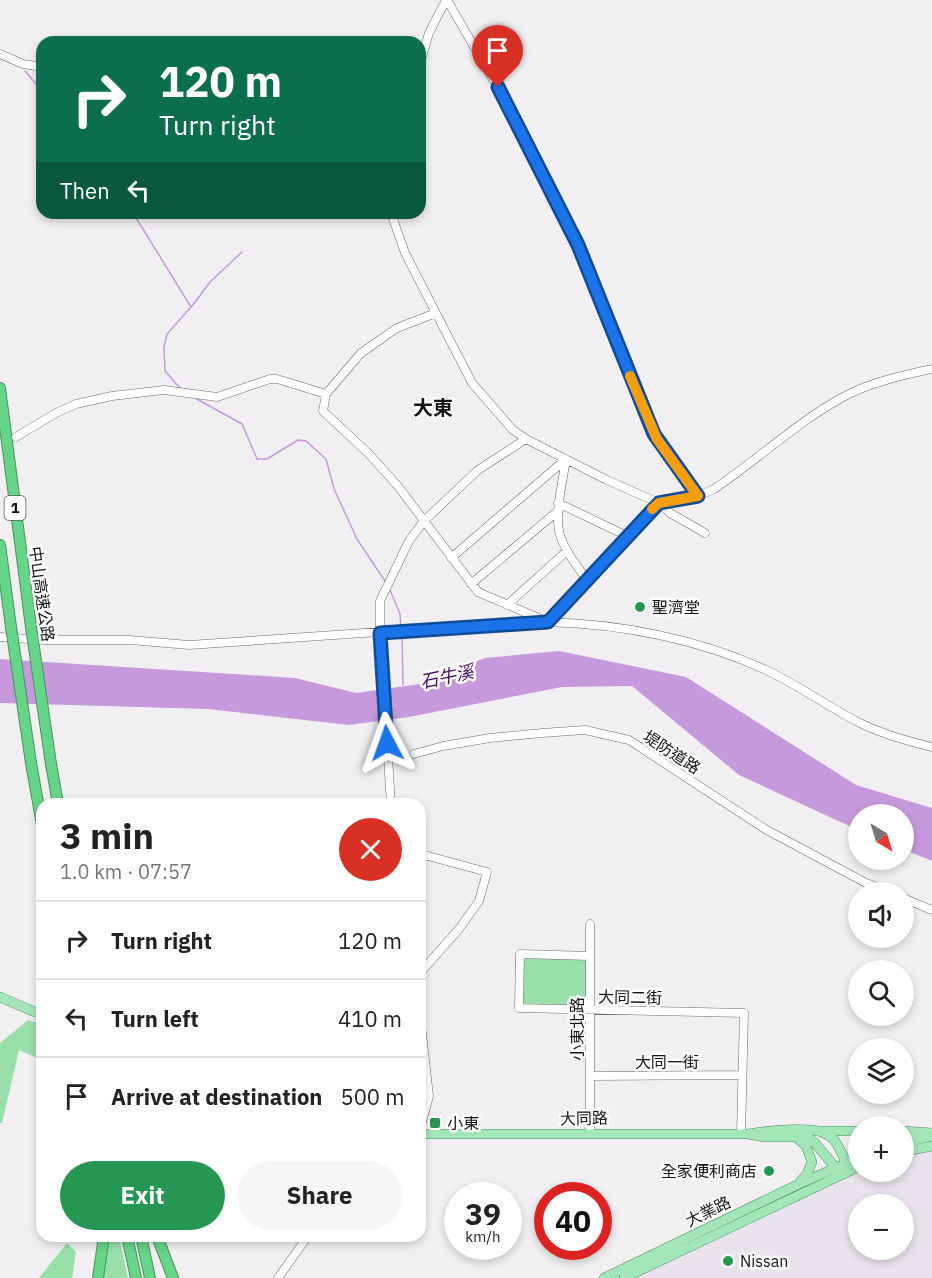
<!DOCTYPE html>
<meta charset="utf-8">
<style>
:root{--surface:#fff;--page:#f6f6f6;--text:#222;--muted:#767676;--line:#e0e0e0;--accent:#269752}
body{margin:0;font-family:"IBM Plex Sans","Noto Sans TC",sans-serif;background:var(--page);color:var(--text);height:100vh;display:flex;flex-direction:column;font-size:22px;white-space:nowrap}
*{box-sizing:border-box;margin:0}
p{font-size:20px;color:var(--muted)}
.icon{flex:none;width:33px;height:33px;fill:none;stroke:currentColor;stroke-width:2;stroke-linecap:round;stroke-linejoin:round}
.map{position:relative;flex:1;overflow:hidden}
.drawer{position:absolute;left:36px;top:798px;width:390px;height:444px;display:flex;flex-direction:column;background:var(--surface);border-radius:18px;box-shadow:0 3px 9px #0003}
.drawer>*{flex:none}
.guide{position:absolute;left:36px;top:36px;width:390px;height:183px;border-radius:18px;box-shadow:0 3px 9px #0003;background:#0b6e4f;color:#fff;overflow:hidden}
.needle{width:39px;rotate:142deg}
.fabs{position:absolute;left:848px;top:804px;display:grid;gap:12px}
.fabs a{display:grid;place-items:center;width:66px;height:66px;border-radius:50%;background:var(--surface);box-shadow:0 3px 9px #0003;font-size:30px}
.speed{position:absolute;left:444px;top:1182px;display:flex;gap:12px;font-size:30px;font-weight:700;text-align:center}
.speed>*{display:grid;place-content:center;width:78px;height:78px;border-radius:50%;background:var(--surface);box-shadow:0 3px 9px #0003;line-height:1}
.speed small{font-size:15px;font-weight:400}
.speed .limit{border:9px solid #d22;background:#fff;color:#111}
.pin{position:absolute;display:grid;place-items:center;width:51px;height:51px;color:#fff;margin:-62px -26px;border-radius:50% 50% 50% 0;rotate:-45deg;box-shadow:0 0 6px #0007}
.pin .icon{rotate:45deg}
.me{position:absolute;width:66px;margin:-33px;rotate:356deg;stroke-linejoin:round;filter:drop-shadow(0 0 4px #0008)}
.turn{display:flex;align-items:center;gap:21px;height:126px;padding:0 24px;font-size:27px}
.turn .icon{width:78px;height:78px;stroke-width:2.5}
.turn b{display:block;font-size:42px;line-height:51px}
.then{display:flex;align-items:center;height:57px;padding:0 24px;background:#0003;gap:12px;font-size:22px}
.round{display:grid;place-items:center;flex:none;width:63px;height:63px;border-radius:32px;background:var(--page)}
.overview{display:flex;align-items:center;justify-content:space-between;height:102px;padding:0 24px}
h1{font-size:36px;font-weight:800;line-height:45px}
.primary-button{display:flex;gap:12px;margin-top:auto;padding:12px 24px}
.primary-button a{flex:1;height:69px;border-radius:36px;background:var(--accent);color:#fff;font-size:24px;font-weight:800;line-height:69px;text-align:center}
.primary-button a+a{background:var(--page);color:var(--text)}
ul{padding:0;list-style:none}
li{display:flex;align-items:center;gap:18px;height:78px;padding:0 24px;border-top:2px solid var(--line)}
li div{flex:1}
li b{display:block;font-size:22px}
li em{font-style:normal}
.map>svg:first-child{display:block}
</style>
<div class="map">
<svg width="932" height="1278" viewBox="0 0 932 1278">
<rect width="100%" height="100%" fill="#f2eff3"/>
<path fill="#eae3ed" fill-rule="evenodd" d="M932 1150V1278H636L858 1172H903V1156ZM858 1204H903V1250H858Z"/>
<path fill="#99dfaa" d="M523 957 588 959 586 1006 521 1003Z
M28 1020 42 1024V1060L19 1050 2 1123H0V1043Z
M119 1236 128 1278H104L108 1237Z
M67 1243 76 1252 72 1278H39Z"/>
<path fill="#c599db" d="M559 651 686 677 856 785 932 808V861L903 849V814H858V830L739 775 632 686 562 687 409 717 349 725 208 709 0 703V659L295 678 356 693 420 684 485 658Z"/>
<g fill="none" stroke-linecap="round" stroke-linejoin="round">
<path stroke="#c599db" stroke-width="1.5" d="M25 71 42 91
M133 213 191 307 167 334 164 347 165 371 181 389
M192 306 210 282 242 252
M195 398 242 424 257 459H267L298 440 306 441 326 459 334 489 357 539 385 581
M390 590 400 614 401 628
M402 633 403 685"/>
<defs>
<path id="minor" d="M447 0 508 105 563 213 578 245 656 439 698 496
M0 54 23 64 42 67
M420 64 429 33 446 0
M391 213 405 253 472 383 513 430 526 439 607 480 659 503 698 496 714 489C759 459 799 420 847 395 872 382 904 375 932 369
M436 313 397 328 361 353 326 394 323 411 369 454 397 485 478 592 548 622 659 503 670 513 705 533
M16 437 56 413 76 404 112 396 164 390 217 397 270 379H277L326 394
M566 459C563 480 554 515 560 535 565 551 577 566 587 580
M558 503 627 536
M451 558 566 459
M471 584 559 510
M507 605 567 551
M548 622C621 624 699 639 766 670 798 685 827 706 858 722 881 734 907 741 932 747
M0 637 44 640H130L189 645 541 621
M414 754 443 746 490 738 542 733 585 730 629 740 765 829 866 883 890 892
M391 804 380 633V601L409 541 424 521 478 470 526 439
M420 858 428 856 487 872 479 901 459 929 420 973
M903 898 932 910
M590 924V1133
M590 956 520 954 519 1008 744 1013 741 1134
M420 1016 429 1096 420 1130
M591 1076 742 1075
M278 1278 308 1236"/>
<path id="major" d="M0 997 42 1015
M824 1131H858
M903 1131 932 1133
M420 1134H748C765 1131 811 1126 824 1133 832 1136 837 1143 840 1150 845 1158 846 1163 844 1173L835 1167 814 1142 807 1137H764L748 1134
M796 1137 806 1146 812 1162 807 1174 800 1182
M903 1143 932 1136
M903 1152 932 1146
M604 1278 799 1184 858 1158
M624 1278 858 1167"/>
<path id="highway" d="M0 388 31 627
M0 545 11 627
M31 763 42 825
M51 764 58 804
M127 1236 136 1278
M141 1236 150 1278
M157 1236 173 1278
M98 1278 104 1236"/>
</defs>
<use href="#minor" stroke="#6d6a6e" stroke-width="9"/>
<use href="#major" stroke="#49915f" stroke-width="10"/>
<use href="#highway" stroke="#49915f" stroke-width="12"/>
<use href="#minor" stroke="#fff" stroke-width="8"/>
<use href="#major" stroke="#a3e6b8" stroke-width="9"/>
<use href="#highway" stroke="#66d588" stroke-width="10"/>
<defs>
<path id="highway-bridge" d="M11 627 31 763
M31 627 51 764"/>
</defs>
<use href="#highway-bridge" stroke="#49915f" stroke-width="12" stroke-linecap="butt"/>
<use href="#highway-bridge" stroke="#66d588" stroke-width="10"/>
</g>
<g fill="none" stroke-linecap="round" stroke-linejoin="round">
<defs>
<path id="route" d="M387 743 380 633 548 622 659 503 698 496 654 434 578 245 498 87"/>
</defs>
<use href="#route" stroke="#114b97" stroke-width="15"/>
<use href="#route" stroke="#1a73e8" stroke-width="10"/>
<path stroke="#f59e0b" stroke-width="10" d="M630 376 657 439 698 496 659 503 652 509"/>
</g>
<g fill="#269752" stroke="#fefdff" stroke-width="2">
<circle cx="640" cy="607" r="6"/>
<rect x="429" y="1117" width="12" height="12" rx="3"/>
<circle cx="769" cy="1171" r="6"/>
<circle cx="728" cy="1261" r="6"/>
</g>
<g text-anchor="middle" stroke-width="5" stroke-linejoin="round" paint-order="stroke">
<rect fill="#fefdff" stroke="#5a585a" stroke-width="1.5" x="4.5" y="496" width="21" height="24" rx="4.5"/>
<g font-size="15" font-weight="bold" fill="#131214">
<text x="15" y="513">1</text>
</g>
<g font-size="16" fill="#131214" stroke="#fefdff">
<text transform="translate(42 594) rotate(82)" y="6">中山高速公路</text>
<text transform="translate(672 752) rotate(33)" y="6">堤防道路</text>
<text transform="translate(630 997) rotate(1)" y="6">大同二街</text>
<text transform="translate(577 1029) rotate(-90)" y="6">小東北路</text>
<text x="667" y="1068">大同一街</text>
<text transform="translate(584 1118) rotate(-1)" y="6">大同路</text>
<text transform="translate(708 1211) rotate(-26)" y="6">大業路</text>
</g>
<g font-size="16" fill="#131214" stroke="#fefdff" text-anchor="start">
<text x="652" y="613">聖濟堂</text>
<text x="447" y="1129">小東</text>
<text x="757" y="1177" text-anchor="end">全家便利商店</text>
<text x="740" y="1267">Nissan</text>
</g>
<g font-size="18" font-style="italic" fill="#470e5d" stroke="#fefdff">
<text transform="translate(447 677) rotate(-12)" y="6">石牛溪</text>
</g>
<g font-size="20" font-weight="bold" fill="#131214" stroke="#fefdff">
<text x="433" y="415">大東</text>
</g>
</g>
</svg>
<div class="fabs">
<a><svg class="needle" viewBox="-14 -14 28 28"><path d="M0-13l5 13h-10z" fill="#e53935"/><path d="M0 13l5-13h-10z" fill="#767676"/></svg></a>
<a><svg class="icon" aria-label="sound" viewBox="0 0 24 24"><path d="M4 9h4l5-4v14l-5-4H4zM17 9q2 3 0 6"/></svg></a>
<a><svg class="icon" aria-label="search" viewBox="0 0 24 24"><circle cx="10" cy="10" r="6"/><path d="M15 15l6 6"/></svg></a>
<a><svg class="icon" aria-label="layers" viewBox="0 0 24 24"><path d="M12 4l9 5-9 5-9-5zM3 14l9 5 9-5"/></svg></a>
<a>+</a>
<a>−</a>
</div>
<div class="speed"><div>39<small>km/h</small></div><div class="limit">40</div></div>
<div class="pin" style="left:498px;top:87px;background:#d93025"><svg class="icon" aria-label="arrive" viewBox="0 0 24 24"><path d="M6 21V4h12l-3 4 3 4H6"/></svg></div>
<svg class="me" style="left:387px;top:743px" viewBox="-20 -20 40 40"><path d="M0-17L14 15 0 8-14 15z" fill="#1a73e8" stroke="#fff" stroke-width="4"/></svg>
<div class="guide">
<div class="turn"><svg class="icon" aria-label="right" viewBox="0 0 24 24"><path d="M7 20v-9h11M14 6l5 5-5 5"/></svg><div><b>120 m</b>Turn right</div></div>
<div class="then">Then<svg class="icon" aria-label="left" viewBox="0 0 24 24"><path d="M17 20v-9H6M10 6l-5 5 5 5"/></svg></div>
</div>
<section class="drawer">
<div class="overview"><div><h1>3 min</h1><p>1.0 km · 07:57</p></div><a class="round" style="background:#d93025;color:#fff"><svg class="icon" aria-label="close" viewBox="0 0 24 24"><path d="M6 6l12 12M18 6L6 18"/></svg></a></div>
<ul>
<li><svg class="icon" aria-label="right" viewBox="0 0 24 24"><path d="M7 20v-9h11M14 6l5 5-5 5"/></svg><div><b>Turn right</b></div><em>120 m</em></li>
<li><svg class="icon" aria-label="left" viewBox="0 0 24 24"><path d="M17 20v-9H6M10 6l-5 5 5 5"/></svg><div><b>Turn left</b></div><em>410 m</em></li>
<li><svg class="icon" aria-label="arrive" viewBox="0 0 24 24"><path d="M6 21V4h12l-3 4 3 4H6"/></svg><div><b>Arrive at destination</b></div><em>500 m</em></li>
</ul>
<div class="primary-button"><a>Exit</a><a>Share</a></div>
</section>
</div>
